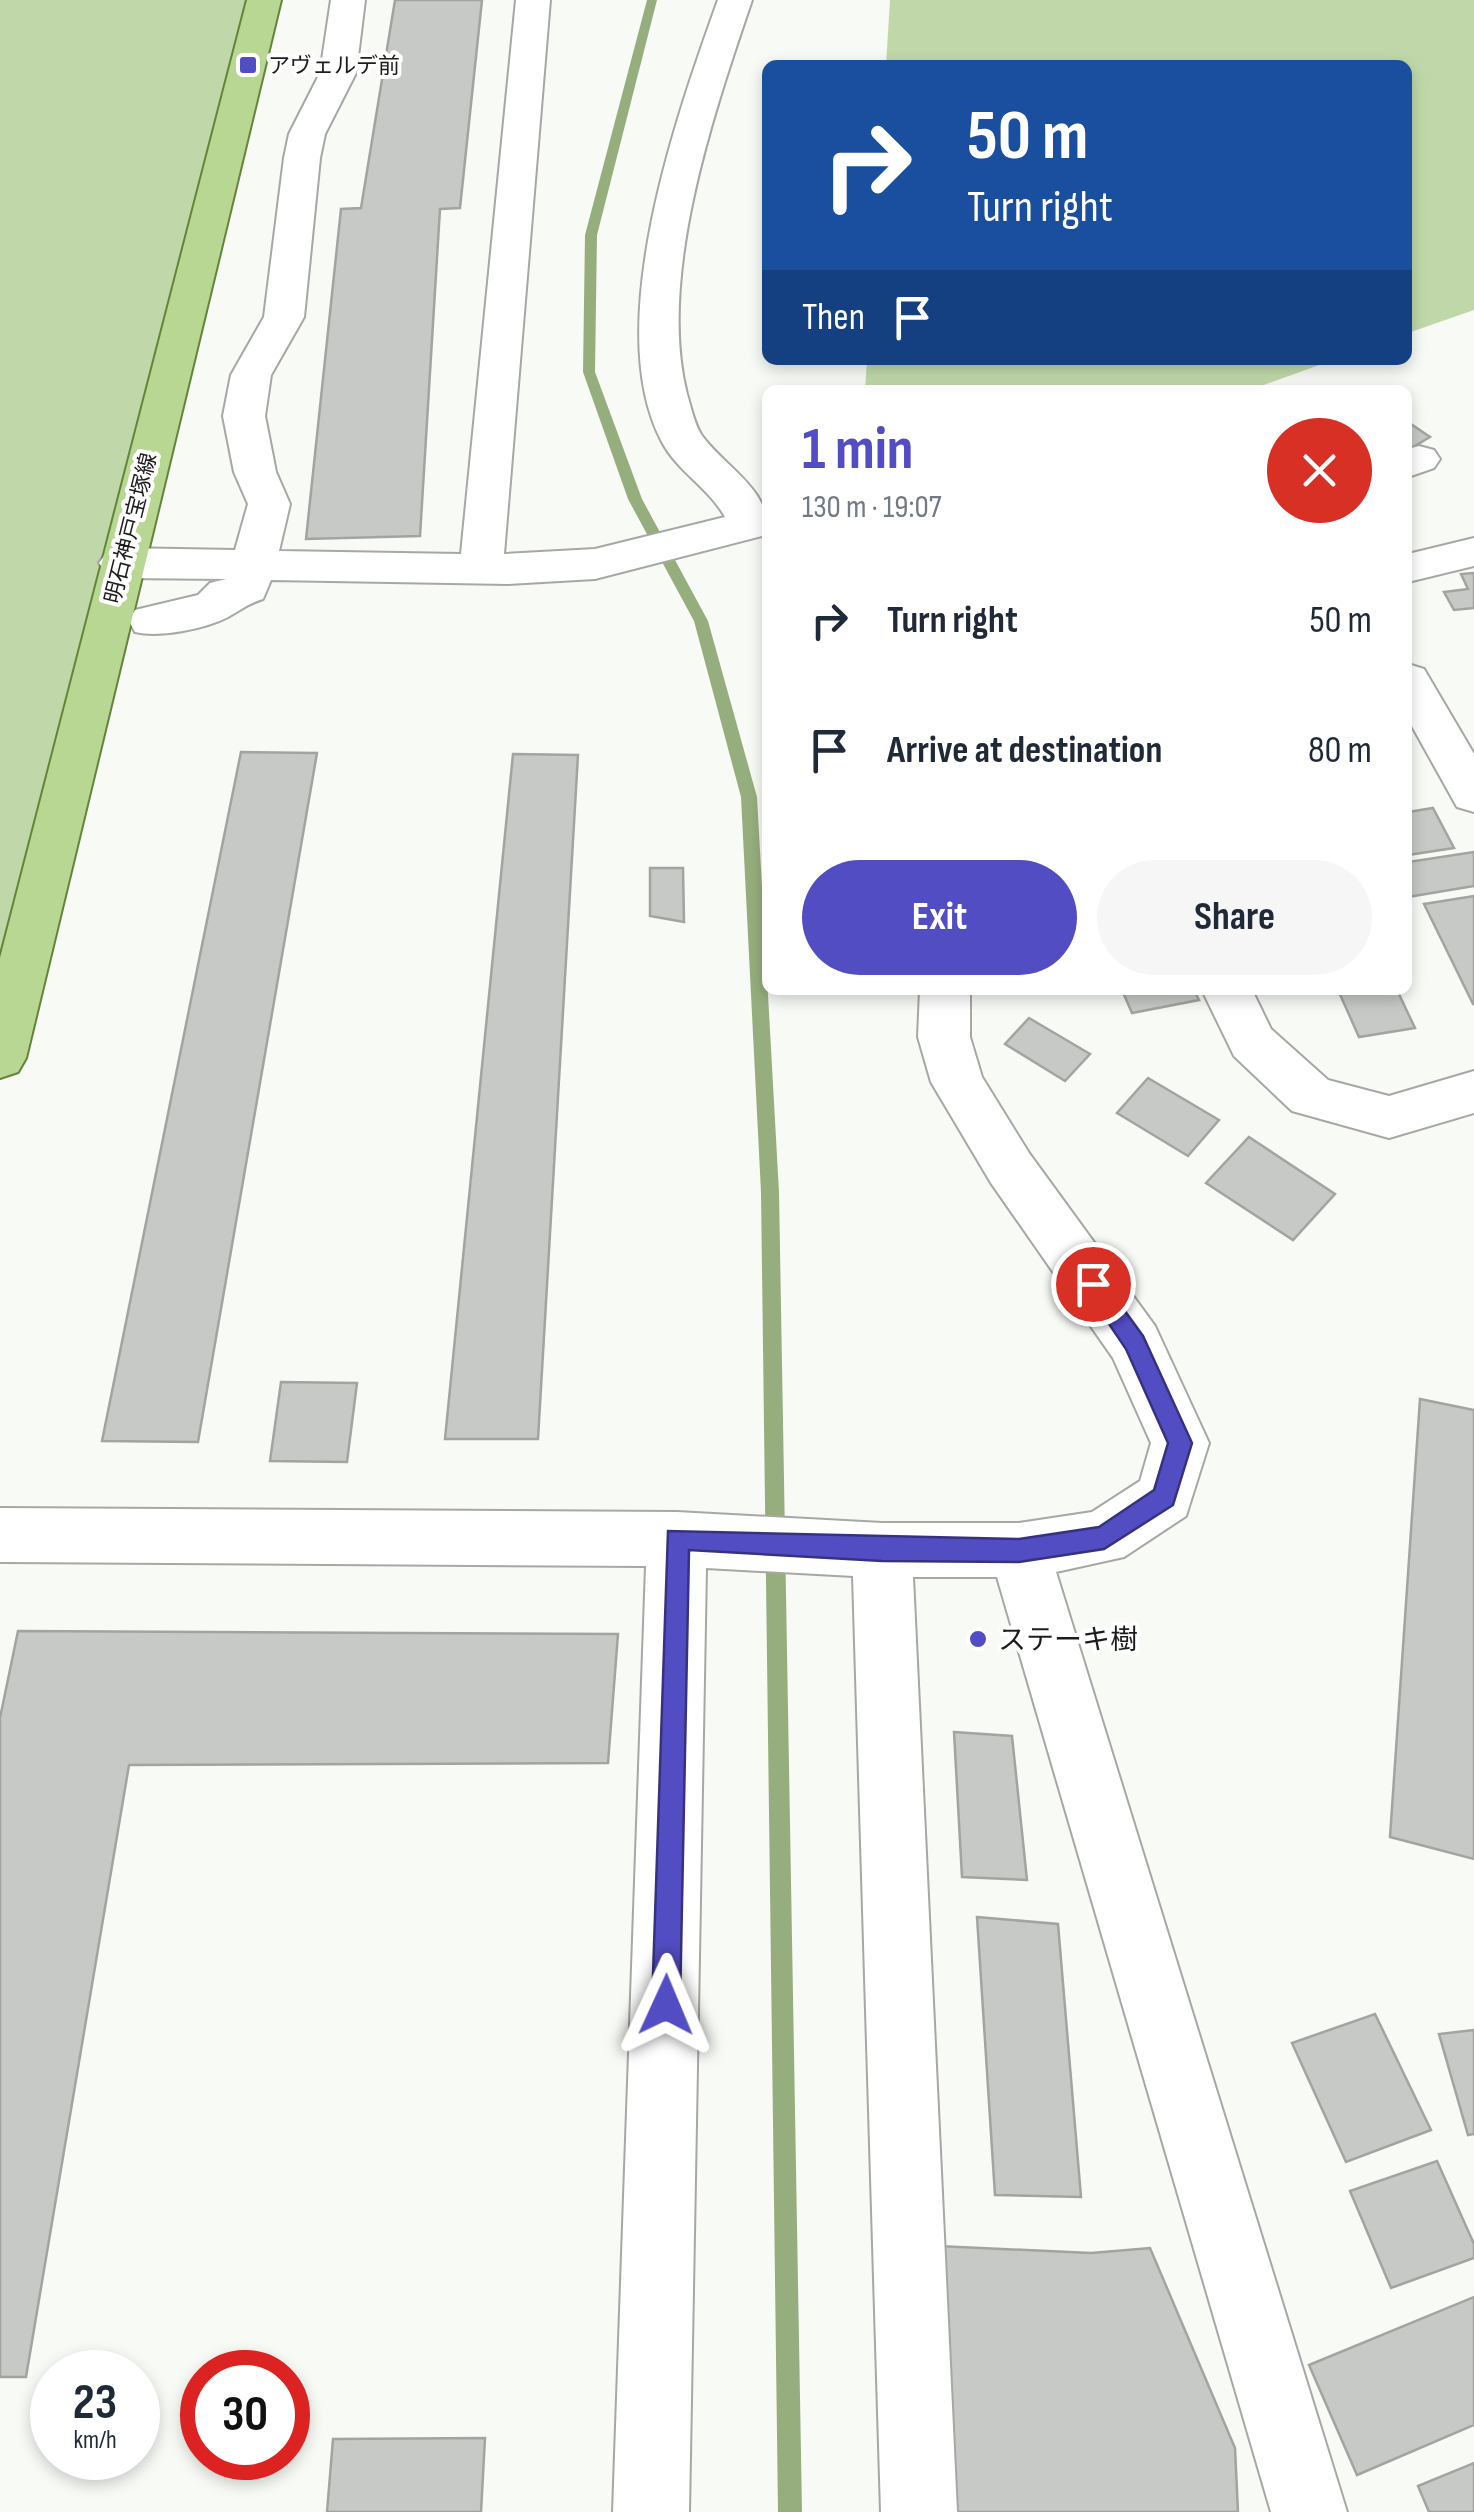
<!DOCTYPE html>
<meta charset="utf-8">
<style>
:root{--surface:#fff;--page:#f6f6f7;--text:#1f2937;--muted:#747a83;--accent:#534dc4}
body{margin:0;font-family:"Sofia Sans Condensed","Noto Sans JP",sans-serif;background:var(--page);color:var(--text);height:100vh;display:flex;flex-direction:column;font-size:38px;white-space:nowrap}
*{box-sizing:border-box;margin:0}
p{font-size:32px;color:var(--muted)}
.icon{flex:none;width:55px;height:55px;fill:none;stroke:currentColor;stroke-width:2;stroke-linecap:round;stroke-linejoin:round}
.map{position:relative;flex:1;overflow:hidden}
.details{position:absolute;left:762px;top:385px;width:650px;height:610px;display:flex;flex-direction:column;background:var(--surface);border-radius:15px;box-shadow:0 5px 15px #0003}
.details>*{flex:none}
.guide{position:absolute;left:762px;top:60px;width:650px;height:305px;border-radius:15px;box-shadow:0 5px 15px #0003;background:#1a4fa0;color:#fff;overflow:hidden}
.speed{position:absolute;left:30px;top:2350px;display:flex;gap:20px;font-size:50px;font-weight:700;text-align:center}
.speed>*{display:grid;place-content:center;width:130px;height:130px;border-radius:50%;background:var(--surface);box-shadow:0 5px 15px #0003;line-height:1}
.speed small{font-size:25px;font-weight:400}
.speed .limit{border:15px solid #d22;background:#fff;color:#111}
.pin{position:absolute;display:grid;place-items:center;width:85px;height:85px;color:#fff;margin:-42px;border:5px solid #fff;border-radius:50%;box-shadow:0 2px 10px #0007}
.me{position:absolute;width:110px;margin:-55px;rotate:1deg;stroke-linejoin:round;filter:drop-shadow(0 0 8px #0008)}
.turn{display:flex;align-items:center;gap:35px;height:210px;padding:0 40px;font-size:45px}
.turn .icon{width:130px;height:130px;stroke-width:2.5}
.turn b{display:block;font-size:70px;line-height:85px}
.then{display:flex;align-items:center;height:95px;padding:0 40px;background:#0003;gap:20px;font-size:38px}
.round{display:grid;place-items:center;flex:none;width:105px;height:105px;border-radius:52px;background:var(--page)}
.head{display:flex;align-items:center;justify-content:space-between;height:170px;padding:0 40px}
h1{font-size:60px;font-weight:700;line-height:75px;color:var(--accent)}
.primary-button{display:flex;gap:20px;margin-top:auto;padding:20px 40px}
.primary-button a{flex:1;height:115px;border-radius:60px;background:var(--accent);color:#fff;font-size:40px;font-weight:700;line-height:115px;text-align:center}
.primary-button a+a{background:var(--page);color:var(--text)}
ul{padding:0;list-style:none}
li{display:flex;align-items:center;gap:30px;height:130px;padding:0 40px}
li div{flex:1}
li b{display:block;font-size:38px}
li em{font-style:normal}
.map>svg:first-child{display:block}
</style>
<div class="map">
<svg width="1474" height="2512" viewBox="0 0 1474 2512">
<rect width="100%" height="100%" fill="#f8faf6"/>
<path fill="#c0d8a9" d="M0 0H248L0 964Z
M890 0H1474V310L1408 333V65H886Z
M867 360H1333L1250 390H865Z"/>
<g fill="none" stroke-linecap="round" stroke-linejoin="round">
<path fill="#96ae7e" fill-rule="evenodd" d="M647 0H657L597 235 595 372 642 499 708 621 757 797 779 1192 802 2512H778L761 1192 741 797 694 621 628 499 583 372 585 235Z"/>
</g>
<path fill="#c7c9c6" stroke="#a2a4a0" stroke-width="2.5" d="M395 0H482L460 208 440 209 420 536 306 539 341 209 361 208Z
M1408 422 1430 437 1408 450Z
M1474 573V608L1454 610 1444 592 1468 589 1461 574Z
M241 752 317 753 198 1442 102 1441Z
M513 754 578 755 538 1439H445Z
M1433 808 1454 848 1408 855V812Z
M1474 852V886L1408 897V862Z
M650 868H683L684 922 650 916Z
M1474 896V1004H1473L1424 904Z
M1122 990H1194L1199 1000 1132 1013Z
M1338 990H1397L1415 1028 1359 1037Z
M1029 1018 1090 1054 1065 1081 1005 1044Z
M1148 1078 1219 1120 1188 1156 1117 1113Z
M1249 1137 1335 1194 1293 1240 1206 1183Z
M281 1382 357 1383 347 1462 270 1461Z
M1420 1399 1474 1410V1859L1390 1837Z
M18 1631 618 1634 608 1763 129 1765 26 2377H0V1718Z
M954 1732 1012 1736 1027 1880 962 1877Z
M977 1917 1058 1924 1081 2197 995 2195Z
M1375 2014 1431 2130 1346 2162 1292 2043Z
M1474 2030V2134L1468 2135 1439 2034Z
M1437 2161 1474 2244V2258L1391 2288 1350 2191Z
M938 2246 1091 2253 1150 2248 1235 2448 1238 2512H952Z
M1474 2297V2425L1357 2475 1309 2365Z
M485 2438 481 2512H327L333 2439Z
M1474 2463V2512H1429L1418 2486Z"/>
<g fill="none" stroke-linecap="round" stroke-linejoin="round">
<defs>
<path id="minor" d="M331 0H365L356 73 325 134 320 158 304 317 271 375 265 416 276 472 290 504 279 551 461 554 516 0H550L504 554 595 549 725 517C709 488 677 471 662 442 601 328 677 114 718 0H752C714 112 657 277 687 394 691 407 695 427 703 437 725 467 774 492 766 535L595 579 508 584 271 580 263 599C247 604 241 610 228 617 205 629 159 638 135 632L129 621 135 610 198 595 210 583 226 579 121 578 106 573 99 563 106 553 121 548 235 550 248 504 234 472 223 416 231 375 264 317 284 158 289 134 320 73Z
M1419 446 1434 450 1440 459 1434 468 1408 477V449Z
M1474 538V566L1408 582V554Z
M1408 664 1424 669 1474 754V812L1457 807 1408 719Z
M920 990H970V1037L982 1077 1029 1153 1155 1326 1209 1443 1186 1516 1124 1557 1056 1572 1347 2512H1271L997 1577H913L957 2512H881L853 1576 706 1568 689 2512H613L646 1566 0 1562V1508L677 1512 882 1523H1019L1092 1512 1140 1481 1151 1443 1113 1358 991 1183 931 1082 918 1037Z
M1202 990H1252L1271 1029 1328 1080 1389 1096 1474 1071V1113L1389 1138 1292 1111 1234 1056Z"/>
<path id="major" d="M247 0H281L26 1058 18 1072 0 1078V958Z"/>
</defs>
<use href="#minor" stroke="#a6a8a4" stroke-width="4"/>
<use href="#major" stroke="#63843a" stroke-width="4"/>
<use href="#minor" fill="#fff" fill-rule="evenodd"/>
<use href="#major" fill="#b8d792" fill-rule="evenodd"/>
</g>
<path fill="#534dc4" stroke="#36327f" stroke-width="2.5" d="M1093 1275 1101 1278 1143 1336 1192 1443 1173 1505 1104 1549 1019 1562 882 1561 689 1550 680 2005 676 2015 666 2019 656 2015 652 2005 668 1531 1019 1539 1099 1527 1154 1490 1168 1443 1126 1349 1082 1284Z"/>
<g fill="#534dc4" stroke="#fff" stroke-width="4">
<rect x="238" y="55" width="20" height="20" rx="5"/>
<circle cx="978" cy="1639" r="10"/>
</g>
<g text-anchor="middle" stroke-width="8" stroke-linejoin="round" paint-order="stroke">
<g font-size="22" fill="#1c1c1b" stroke="#fff" text-anchor="start">
<text x="268" y="73">アヴェルデ前</text>
</g>
<g font-size="22" fill="#1c1c1b" stroke="#fff">
<text transform="translate(130 528) rotate(-76)" y="8">明石神戸宝塚線</text>
</g>
<g font-size="28" fill="#1c1c1b" stroke="#fff" text-anchor="start">
<text x="998" y="1649">ステーキ樹</text>
</g>
</g>
</svg>
<div class="speed"><div>23<small>km/h</small></div><div class="limit">30</div></div>
<div class="pin" style="left:1093px;top:1284px;background:#d93025"><svg class="icon" aria-label="arrive" viewBox="0 0 24 24"><path d="M6 21V4h12l-3 4 3 4H6"/></svg></div>
<svg class="me" style="left:666px;top:2005px" viewBox="-20 -20 40 40"><path d="M0-17L14 15 0 8-14 15z" fill="#534dc4" stroke="#fff" stroke-width="4"/></svg>
<div class="guide">
<div class="turn"><svg class="icon" aria-label="right" viewBox="0 0 24 24"><path d="M7 20v-9h11M14 6l5 5-5 5"/></svg><div><b>50 m</b>Turn right</div></div>
<div class="then">Then<svg class="icon" aria-label="arrive" viewBox="0 0 24 24"><path d="M6 21V4h12l-3 4 3 4H6"/></svg></div>
</div>
<section class="details">
<div class="head"><div><h1>1 min</h1><p>130 m · 19:07</p></div><a class="round" style="background:#d93025;color:#fff"><svg class="icon" aria-label="close" viewBox="0 0 24 24"><path d="M6 6l12 12M18 6L6 18"/></svg></a></div>
<ul>
<li><svg class="icon" aria-label="right" viewBox="0 0 24 24"><path d="M7 20v-9h11M14 6l5 5-5 5"/></svg><div><b>Turn right</b></div><em>50 m</em></li>
<li><svg class="icon" aria-label="arrive" viewBox="0 0 24 24"><path d="M6 21V4h12l-3 4 3 4H6"/></svg><div><b>Arrive at destination</b></div><em>80 m</em></li>
</ul>
<div class="primary-button"><a>Exit</a><a>Share</a></div>
</section>
</div>
